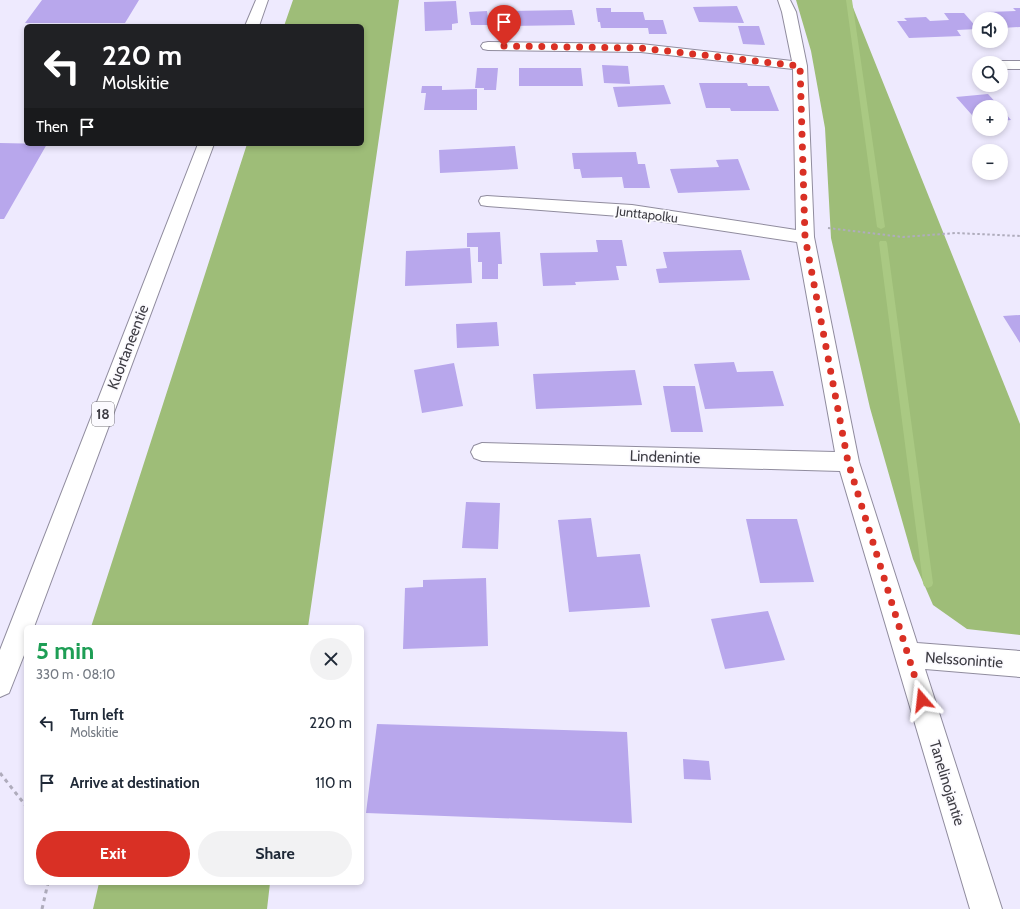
<!DOCTYPE html>
<meta charset="utf-8">
<style>
:root{--surface:#fff;--page:#f2f2f3;--text:#1f2937;--muted:#747a83;--accent:#d93025}
body{margin:0;font-family:Cabin,sans-serif;background:var(--page);color:var(--text);height:100vh;display:flex;flex-direction:column;font-size:15px;white-space:nowrap}
*{box-sizing:border-box;margin:0}
p{font-size:13px;color:var(--muted)}
.icon{flex:none;width:22px;height:22px;fill:none;stroke:currentColor;stroke-width:2;stroke-linecap:round;stroke-linejoin:round}
.map{position:relative;flex:1;overflow:hidden}
.side{position:absolute;left:24px;top:625px;width:340px;height:260px;display:flex;flex-direction:column;background:var(--surface);border-radius:6px;box-shadow:0 2px 6px #0003}
.side>*{flex:none}
.top-card{position:absolute;left:24px;top:24px;width:340px;height:122px;border-radius:6px;box-shadow:0 2px 6px #0003;background:#202124;color:#fff;overflow:hidden}
.buttons{position:absolute;left:972px;top:12px;display:grid;gap:8px}
.buttons a{display:grid;place-items:center;width:36px;height:36px;border-radius:50%;background:var(--surface);box-shadow:0 2px 6px #0003;font-size:20px}
.pin{position:absolute;display:grid;place-items:center;width:34px;height:34px;color:#fff;margin:-41px -17px;border-radius:50% 50% 50% 0;rotate:-45deg;box-shadow:0 0 4px #0007}
.pin .icon{rotate:45deg}
.me{position:absolute;width:44px;margin:-22px;rotate:343deg;stroke-linejoin:round;filter:drop-shadow(0 0 3px #0008)}
.turn{display:flex;align-items:center;gap:14px;height:84px;padding:0 12px;font-size:18px}
.turn .icon{width:52px;height:52px;stroke-width:2.5}
.turn b{display:block;font-size:28px;line-height:34px}
.then{display:flex;align-items:center;height:38px;padding:0 12px;background:#0003;gap:8px;font-size:15px}
.round{display:grid;place-items:center;flex:none;width:42px;height:42px;border-radius:21px;background:var(--page)}
.headline{display:flex;align-items:center;justify-content:space-between;height:68px;padding:0 12px}
h1{font-size:24px;font-weight:800;line-height:30px;color:#1e9e55}
.button{display:flex;gap:8px;margin-top:auto;padding:8px 12px}
.button a{flex:1;height:46px;border-radius:24px;background:var(--accent);color:#fff;font-size:16px;font-weight:800;line-height:46px;text-align:center}
.button a+a{background:var(--page);color:var(--text)}
ul{padding:0;list-style:none}
li{display:flex;align-items:center;gap:12px;height:60px;padding:0 12px}
li div{flex:1}
li b{display:block;font-size:15px}
li em{font-style:normal}
.map>svg:first-child{display:block}
</style>
<div class="map">
<svg width="1020" height="909" viewBox="0 0 1020 909">
<rect width="100%" height="100%" fill="#eeeafe"/>
<path fill="#9ebd78" d="M293 0H399L308 627H91L247 144H362V26H284Z
M796 0H850L1020 424V635L967 629 933 605 913 559 870 408 831 238 825 128 811 51Z
M99 883H270L267 909H93Z"/>
<g fill="none" stroke-linecap="round" stroke-linejoin="round">
<path fill="#aac983" fill-rule="evenodd" d="M846 0H852L885 227 881 229 877 227Z
M880 241H886L887 243 933 583 932 586 928 588 924 586 923 583 879 243Z"/>
</g>
<path fill="#b8a7ec" d="M42 0H139L125 23H25Z
M456 1 458 23 452 24V30L425 31 424 2Z
M737 6 744 23 699 22 693 7Z
M596 8H611V12H643L645 20H663L667 34H649L648 28H601L600 22H598Z
M1013 8H1020V27L1002 28 1001 19H994L988 12 1016 11Z
M572 10 575 25 511 26 509 11Z
M487 11 489 25H471L469 12Z
M944 13H964L978 29 957 30 961 36 909 38 897 21H907L904 18 926 17 930 21 949 20Z
M738 26H759L765 45 743 44Z
M602 65 628 66 630 84 604 83Z
M477 68H498L496 90H484V88H475Z
M519 68H581L583 86H519Z
M699 83H747L748 86H769L779 111H731L730 108H706Z
M664 85 671 104 618 107 613 87Z
M422 86H442V90L477 89V110H424L426 93H421Z
M988 94 1000 107H979V123L956 97Z
M1001 108 1011 120 1001 121Z
M0 143 47 144 4 219H0Z
M515 146 518 169 440 173 439 150Z
M636 152 638 164H645L650 188H624L622 177 582 178 580 169H574L572 153Z
M738 159 750 190 678 193 670 169 719 167 716 160Z
M500 232 502 264H498V279H482V262H478V247H467V233Z
M596 240H622L627 266H616L619 280 575 282 576 285 543 286 540 253 598 252Z
M470 248 472 283 405 286 406 251Z
M741 250 750 280 659 283 656 269 667 268 663 252Z
M1020 315V343L1003 316Z
M497 322 499 346 457 348 456 324Z
M734 362 737 372 773 371 784 406 705 409 694 364Z
M454 363 463 406 422 413 414 370Z
M635 370 642 405 536 409 533 374Z
M663 386H695L703 432H671Z
M466 502 500 503 498 549 462 548Z
M591 518 597 557 640 554 650 607 569 612 558 520Z
M746 519H797L814 582 760 583Z
M486 578 488 646 403 649 405 588 423 587V580Z
M768 611 785 660 725 669 711 619Z
M377 724 627 732 632 823 366 813Z
M683 759 709 761 711 780 684 779Z"/>
<g fill="none" stroke-linecap="round" stroke-linejoin="round">
<defs>
<path id="minor" d="M778 0H790L796 12 807 66 814 237 859 462 917 643 1020 651V677L925 669 1002 909H970L840 471 482 461 474 458 471 452 474 446 482 443 835 452 797 242 632 217 487 206 481 205 479 201 481 197 487 196 632 205 796 230 793 69 641 52 488 50 483 49 481 46 483 43 488 42 641 44 792 61 782 12Z
M1001 61H1020V69H1001V63H995Z"/>
<path id="trunk" d="M256 0H268L259 26H245Z
M198 144H214L34 627H26V650L9 693 0 697V650Z"/>
</defs>
<use href="#minor" stroke="#908c9e" stroke-width="2"/>
<use href="#trunk" stroke="#908c9e" stroke-width="2"/>
<path stroke="#afacbc" stroke-width="2" stroke-dasharray="2.5 2.5" stroke-linecap="butt" d="M828 228 903 237 956 233 1020 236"/>
<path stroke="#afacbc" stroke-width="3" stroke-dasharray="4 4" stroke-linecap="butt" d="M0 773 26 806
M42 909 48 883"/>
<use href="#minor" fill="#fff" fill-rule="evenodd"/>
<use href="#trunk" fill="#fff" fill-rule="evenodd"/>
</g>
<g fill="none" stroke-linecap="round" stroke-linejoin="round">
<path stroke="#d93025" stroke-width="7" stroke-dasharray="0 12.6" d="M504 46 640 48 800 66 805 237 848 462 922 700"/>
</g>
<g text-anchor="middle" stroke-width="3.5" stroke-linejoin="round" paint-order="stroke">
<g font-size="13" fill="#3d3c43" stroke="#fbfafe">
<text transform="translate(647 214) rotate(7)" y="5">Junttapolku</text>
</g>
<rect fill="#fbfafe" stroke="#76757b" stroke-width="1" x="92" y="402" width="22" height="24" rx="3"/>
<g font-size="14" font-weight="bold" fill="#3d3c43">
<text x="103" y="419">18</text>
</g>
<g font-size="15" fill="#3d3c43" stroke="#fbfafe">
<text transform="translate(128 347) rotate(-69)" y="5">Kuortaneentie</text>
<text transform="translate(665 457) rotate(2)" y="5">Lindenintie</text>
<text transform="translate(964 660) rotate(4)" y="5">Nelssonintie</text>
<text transform="translate(947 783) rotate(73)" y="5">Tanelinojantie</text>
</g>
</g>
</svg>
<div class="buttons">
<a><svg class="icon" aria-label="sound" viewBox="0 0 24 24"><path d="M4 9h4l5-4v14l-5-4H4zM17 9q2 3 0 6"/></svg></a>
<a><svg class="icon" aria-label="search" viewBox="0 0 24 24"><circle cx="10" cy="10" r="6"/><path d="M15 15l6 6"/></svg></a>
<a>+</a>
<a>−</a>
</div>
<div class="pin" style="left:504px;top:46px;background:#d93025"><svg class="icon" aria-label="arrive" viewBox="0 0 24 24"><path d="M6 21V4h12l-3 4 3 4H6"/></svg></div>
<svg class="me" style="left:922px;top:700px" viewBox="-20 -20 40 40"><path d="M0-17L14 15 0 8-14 15z" fill="#d93025" stroke="#fff" stroke-width="4"/></svg>
<div class="top-card">
<div class="turn"><svg class="icon" aria-label="left" viewBox="0 0 24 24"><path d="M17 20v-9H6M10 6l-5 5 5 5"/></svg><div><b>220 m</b>Molskitie</div></div>
<div class="then">Then<svg class="icon" aria-label="arrive" viewBox="0 0 24 24"><path d="M6 21V4h12l-3 4 3 4H6"/></svg></div>
</div>
<section class="side">
<div class="headline"><div><h1>5 min</h1><p>330 m · 08:10</p></div><a class="round"><svg class="icon" aria-label="close" viewBox="0 0 24 24"><path d="M6 6l12 12M18 6L6 18"/></svg></a></div>
<ul>
<li><svg class="icon" aria-label="left" viewBox="0 0 24 24"><path d="M17 20v-9H6M10 6l-5 5 5 5"/></svg><div><b>Turn left</b><p>Molskitie</p></div><em>220 m</em></li>
<li><svg class="icon" aria-label="arrive" viewBox="0 0 24 24"><path d="M6 21V4h12l-3 4 3 4H6"/></svg><div><b>Arrive at destination</b></div><em>110 m</em></li>
</ul>
<div class="button"><a>Exit</a><a>Share</a></div>
</section>
</div>
